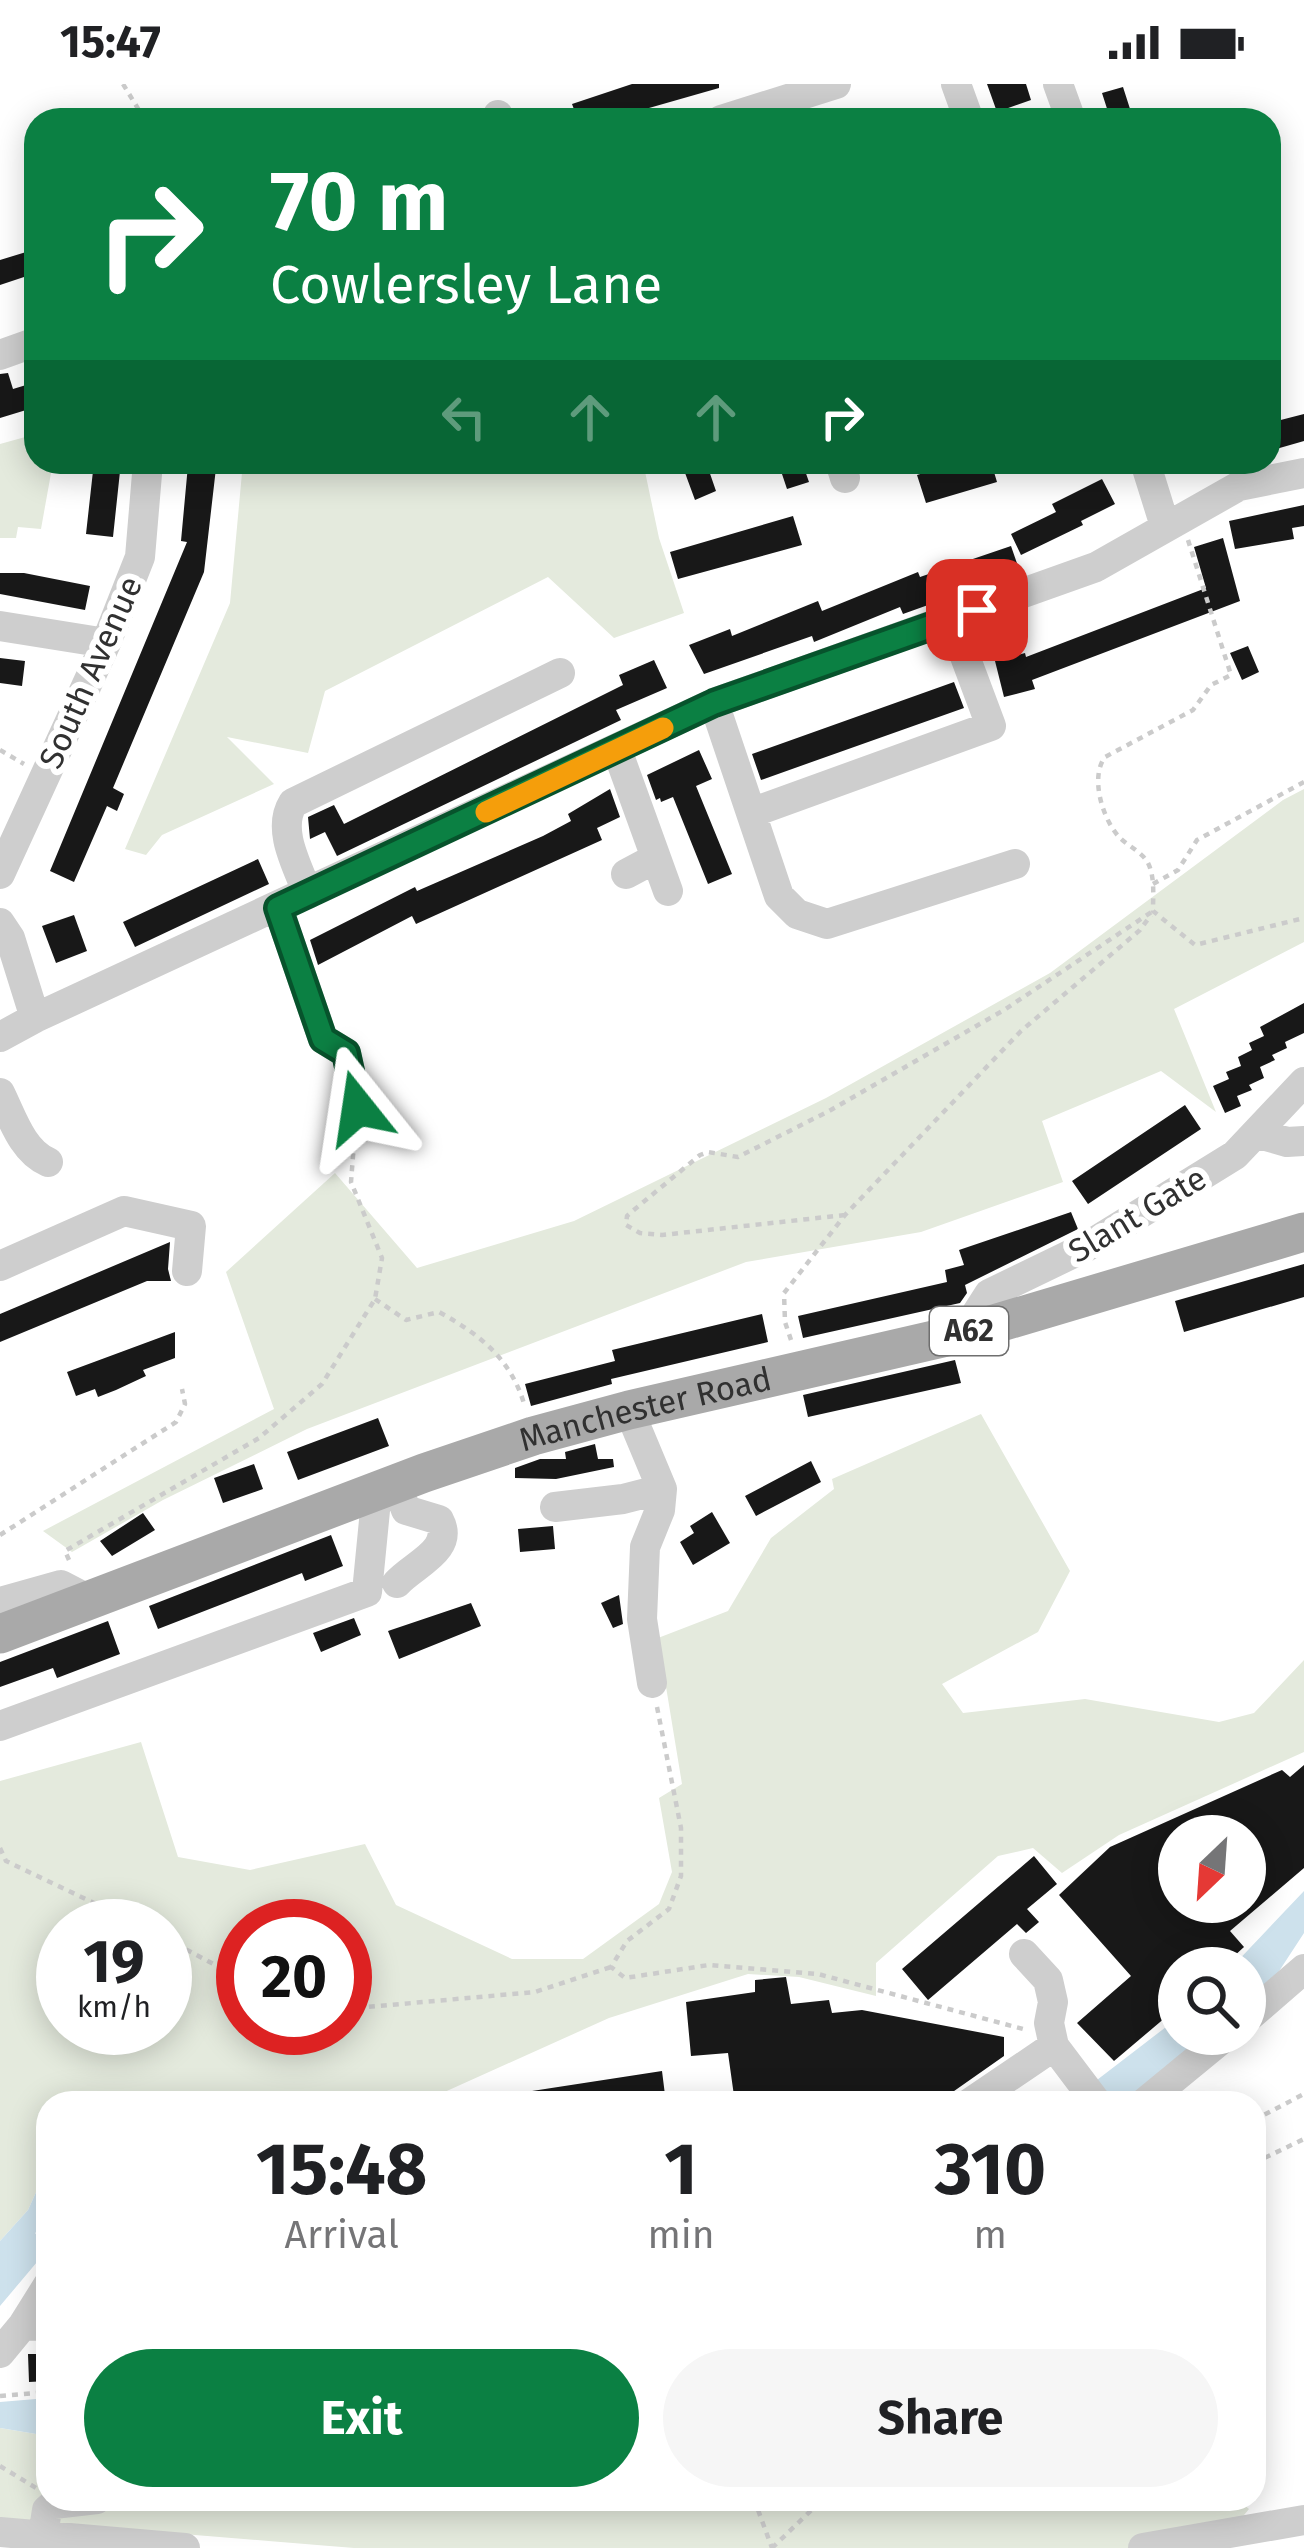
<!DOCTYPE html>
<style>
:root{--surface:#fff;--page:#f6f6f6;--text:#202124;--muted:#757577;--accent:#0b8043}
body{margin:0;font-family:"Fira Sans",sans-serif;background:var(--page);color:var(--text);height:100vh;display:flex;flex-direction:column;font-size:45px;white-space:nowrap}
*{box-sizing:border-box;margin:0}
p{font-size:39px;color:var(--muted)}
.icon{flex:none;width:66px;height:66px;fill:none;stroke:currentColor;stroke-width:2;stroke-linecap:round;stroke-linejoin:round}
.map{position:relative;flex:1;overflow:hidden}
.sheet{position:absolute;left:36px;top:2007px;width:1230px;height:420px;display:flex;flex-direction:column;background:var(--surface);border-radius:36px;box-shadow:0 6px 30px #0003}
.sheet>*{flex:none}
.banner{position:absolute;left:24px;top:24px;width:1257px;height:366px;border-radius:36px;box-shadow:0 6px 30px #0003;background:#0b8043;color:#fff;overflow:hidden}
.needle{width:78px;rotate:205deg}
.tools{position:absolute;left:1158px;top:1731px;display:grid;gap:24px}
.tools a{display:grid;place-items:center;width:108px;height:108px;border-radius:50%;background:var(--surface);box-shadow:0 6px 30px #0003;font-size:60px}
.speed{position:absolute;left:36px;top:1815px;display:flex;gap:24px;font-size:60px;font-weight:700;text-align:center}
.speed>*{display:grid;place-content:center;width:156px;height:156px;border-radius:50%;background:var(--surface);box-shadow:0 6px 30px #0003;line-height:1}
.speed small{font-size:30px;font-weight:400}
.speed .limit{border:18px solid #d22;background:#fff;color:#111}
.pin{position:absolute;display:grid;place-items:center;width:102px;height:102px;color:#fff;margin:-51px;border-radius:24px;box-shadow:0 6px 18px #0006}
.me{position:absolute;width:132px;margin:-66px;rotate:345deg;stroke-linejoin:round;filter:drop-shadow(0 0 9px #0008)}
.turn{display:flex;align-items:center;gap:42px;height:252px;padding:0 48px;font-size:54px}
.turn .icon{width:156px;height:156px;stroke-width:2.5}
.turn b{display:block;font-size:84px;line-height:102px}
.lanes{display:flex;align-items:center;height:114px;padding:0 48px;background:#0003;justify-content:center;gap:60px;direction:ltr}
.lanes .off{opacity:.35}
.eta{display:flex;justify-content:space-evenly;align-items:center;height:204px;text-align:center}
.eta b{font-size:72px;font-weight:700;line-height:84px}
.action{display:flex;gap:24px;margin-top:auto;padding:24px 48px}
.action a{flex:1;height:138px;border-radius:72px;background:var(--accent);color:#fff;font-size:48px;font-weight:700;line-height:138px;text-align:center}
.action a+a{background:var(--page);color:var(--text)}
.status{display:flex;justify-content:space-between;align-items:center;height:84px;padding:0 60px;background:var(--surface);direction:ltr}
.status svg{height:33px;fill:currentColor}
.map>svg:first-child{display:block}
</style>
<div class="status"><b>15:47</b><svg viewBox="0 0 49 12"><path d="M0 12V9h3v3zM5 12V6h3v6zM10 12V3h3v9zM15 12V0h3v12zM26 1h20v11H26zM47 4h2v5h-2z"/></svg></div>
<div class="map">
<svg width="1304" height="2464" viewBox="0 0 1304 2464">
<rect width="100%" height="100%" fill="#fff"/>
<path fill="#e4eadd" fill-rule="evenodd" d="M36 350V378H53L41 445 18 443 16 454H0V360Z
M243 378H643L659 454 684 529 614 554 548 493 325 607 308 669 227 653 274 700 162 751 146 771 125 765 230 519Z
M1304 705V858L1174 925 1216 1028 1161 987 1042 1037 1063 1098 921 1148 746 1178 307 1345 163 1416 72 1468 43 1447 274 1325 226 1188 335 1089 417 1184 574 1137 826 1014 1050 889 1283 716Z
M981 1330 1070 1487 1038 1548 942 1600 963 1629 1085 1615 1219 1638 1254 1629 1304 1576V1668L1119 1751 1062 1789 1033 1764 998 1772 876 1879V1912L799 1893 748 1890 609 1934 429 2015 297 2010 294 2019H48V2095L37 2106 28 2126 0 2157V1697L141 1658 178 1773 250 1786 365 1760 396 1821 512 1875H583L659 1820 672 1788 659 1714 682 1700 658 1554 728 1527 771 1454 834 1405 832 1395ZM63 1842H165V1944H63ZM243 1842H345V1944H243Z
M0 2344 48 2352V2415H1237L1249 2425 1217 2464H354L0 2435Z"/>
<path fill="#cde1ec" d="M1304 1807V1849L1270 1901 1245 1925V1884H1231Z
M1179 1933V1950H1217L1131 2019H1067Z
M48 2095V2120L35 2150 48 2143V2165L0 2222V2157L28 2126 37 2106Z
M48 2314V2352L0 2344V2318Z"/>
<path fill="#181818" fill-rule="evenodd" d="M632 0H719V4L607 36H578L572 20Z
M987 0H1026L1031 16 997 28Z
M1123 3 1131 28 1110 34 1102 9Z
M36 165V189L0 201V176Z
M8 289 13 305 36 298V323L0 334V290Z
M1304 330V357L1269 367V339Z
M94 378H121L113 453 86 450Z
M681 378H706L716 407 695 416Z
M778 378H802L809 398 787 405Z
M959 378H991L997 398 926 419 917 391Z
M188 381 216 384 204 488 113 704 124 710 117 727 107 722 74 798 50 787 187 458 181 457Z
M1102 395 1115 420 1081 437 1083 441 1021 471 1011 450 1056 428 1052 420Z
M1304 421V442L1292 444 1294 455 1235 465 1229 437Z
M793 432 802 461 678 495 670 468Z
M1223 454 1240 517 1032 596 1035 605 1004 613 995 577 1025 569 1026 573 1206 504 1194 463Z
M1011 462 1020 488 903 530 900 523 814 558 812 552 704 590 689 561 730 545 732 552 818 517 822 527 918 488 920 493Z
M0 489H24L90 502 85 526 0 510Z
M1248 562 1259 588 1242 596 1230 569Z
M0 574 25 577 22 602 0 599Z
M654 576 667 604 616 626 621 636 337 772 325 748 310 755 308 733 334 721 344 740 623 601 619 591Z
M954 598 964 624 761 696 752 670Z
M699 666 712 695 696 702 732 790 708 800 673 713 661 718 660 714 656 716 647 691Z
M610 705 620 733 597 744 602 756 416 840 412 832 318 881 310 856 415 803 417 807 543 752 571 737 568 730Z
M258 775 269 800 135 863 123 838Z
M74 831 87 867 56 879 42 842Z
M1304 919V949L1285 958 1287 964 1272 971 1275 976 1260 983 1264 994 1249 1001 1252 1006 1237 1012 1241 1022 1225 1029 1213 1002 1229 995 1226 988 1241 982 1238 973 1252 966 1249 959 1264 952 1260 943Z
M1185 1021 1201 1045 1088 1120 1072 1097Z
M1071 1128 1078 1145 965 1201 967 1209 960 1219 803 1254 798 1232 947 1198 945 1186 964 1181 959 1166Z
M170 1158 168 1185 171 1197H147L0 1258V1230Z
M1304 1180V1213L1184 1248 1175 1217Z
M762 1230 768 1258 611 1295 612 1300 531 1322 525 1300 615 1277 612 1266Z
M175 1248V1274L143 1286 146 1292 116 1306 98 1313 95 1305 76 1312 67 1288Z
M955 1276 961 1299 808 1333 803 1311Z
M378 1334 389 1362 298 1396 287 1368Z
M595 1360 598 1375H613L614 1383 556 1395 515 1394V1384L540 1375H566L565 1368Z
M811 1377 821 1398 756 1432 745 1412Z
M254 1380 263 1405 223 1419 214 1394Z
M712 1428 730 1459 693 1481 680 1458 694 1449 690 1442Z
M143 1429 155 1446 112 1472 100 1457Z
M553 1442 555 1465 520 1468 518 1445Z
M331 1451 343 1482 305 1497 302 1489 158 1545 149 1522Z
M619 1511 623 1540 613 1544 601 1519Z
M471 1519 481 1542 399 1575 388 1547Z
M354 1534 361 1551 321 1568 313 1549Z
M108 1537 120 1570 57 1594 53 1584 0 1603V1578Z
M1304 1681V1784L1230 1847 1244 1863 1221 1884H1179V1922L1114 1977 1077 1939 1131 1892 1059 1811 1110 1763 1282 1686 1290 1693ZM1179 1752H1245V1818H1179Z
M1034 1772 1057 1800 1027 1825 1039 1838 1026 1849 1017 1840 928 1916 902 1885Z
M786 1893 791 1920 829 1916 832 1929 862 1926 1004 1953V1972L937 2019H735L728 1969 691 1972 686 1918 755 1908V1896Z
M662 1987 666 2019H520L519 2009Z
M28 2270H48V2297L29 2298Z"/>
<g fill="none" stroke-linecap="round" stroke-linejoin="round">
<path stroke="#cbcbcb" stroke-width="4.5" stroke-dasharray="6 6" stroke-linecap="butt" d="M123 0 145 36
M1188 456 1231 591 1211 601 1193 626 1105 673C1090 693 1102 734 1119 753 1128 762 1142 768 1148 779 1155 793 1153 812 1153 827L1195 861 1304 834
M0 666 24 680
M1153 800 1178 786 1197 756 1304 698
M845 1131 662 1151 640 1149 626 1141 627 1132 635 1125 700 1071 708 1068 738 1073 829 1027 1004 926 1153 827
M375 1215 406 1236 439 1228C481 1251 512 1276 525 1323
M791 1256 785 1238 784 1209 845 1131 1021 947 1140 846 1151 831
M0 1451 176 1338 185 1320 182 1305
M69 1476 65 1467 259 1354 322 1300 375 1215 382 1174 351 1098 355 1046
M657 1623 681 1744V1792L669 1825 627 1857 611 1883 625 1894 709 1881 818 1890 1023 1945
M0 1764 6 1777 142 1842
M165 1854 243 1896
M345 1925 535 1908 611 1883
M1254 2036 1304 2010
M1254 2079 1304 2055
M0 2312 48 2308
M0 2382 36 2404
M754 2415 772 2464
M772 2464 823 2415"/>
<path stroke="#cecece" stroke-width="30" d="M956 0 969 36
M1058 0 1071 36
M498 31 500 36
M721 36 836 0
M0 271 36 258
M840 378 845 394
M1145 378 1165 442
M0 542 106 559
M714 619 779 812 797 830 827 840 1015 780
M617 666 668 807
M751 729 991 642 951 535
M0 790 106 559 140 473 148 378
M626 790 656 774
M308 810C298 783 276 746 293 719L560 589
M278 824 323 955 346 969 358 1024
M0 839 10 854 35 934
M0 953 35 934 714 619 1096 483 1239 402 1304 389
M0 1009C12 1033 22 1067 48 1078
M1259 1050 1287 1058 1304 1057
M0 1182 124 1127 191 1142 187 1187
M964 1249 989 1210 1086 1163 1235 1071 1304 998
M629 1326 662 1405 660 1426 645 1463 642 1535 652 1599
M396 1399 406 1426 439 1436C455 1466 414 1480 397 1499
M555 1423 623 1415 662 1405
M0 1518 61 1501 86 1514
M0 1642 367 1508 377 1406
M1024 1870 1048 1896 1053 1918 1049 1939 1054 1962 1097 2019
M1245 1936 1304 1885
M970 2019 1054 1962
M1144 2019 1228 1950
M23 2241 48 2201
M0 2269 23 2241 48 2242
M0 2448 185 2464
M43 2451 47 2426 54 2420 97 2415
M1143 2464 1304 2436"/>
<path stroke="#a9a9a9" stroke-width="39" id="s1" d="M0 1550 424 1389 533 1352 629 1326 964 1249 1304 1148"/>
</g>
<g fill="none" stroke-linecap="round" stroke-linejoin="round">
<defs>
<path id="route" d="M358 1024 346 969 323 955 278 824 714 619 977 526"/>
</defs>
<use href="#route" stroke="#07532c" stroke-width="30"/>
<use href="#route" stroke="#0b8043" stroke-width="21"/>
<path stroke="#f59e0b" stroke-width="21" d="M486 728 663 644"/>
</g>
<g text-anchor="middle" stroke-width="12" stroke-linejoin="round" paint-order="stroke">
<rect fill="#fff" stroke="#6f6f6f" stroke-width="3" x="930" y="1223" width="78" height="48" rx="9"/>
<g font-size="30" font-weight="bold" fill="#313131">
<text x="969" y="1257">A62</text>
</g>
<g font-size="33" fill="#313131" stroke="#fff">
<text transform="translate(90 588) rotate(-66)" y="12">South Avenue</text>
<text transform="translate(1137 1130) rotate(-31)" y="12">Slant Gate</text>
<text dy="12" stroke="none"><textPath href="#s1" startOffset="684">Manchester Road</textPath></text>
</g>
</g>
</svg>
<div class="tools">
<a><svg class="needle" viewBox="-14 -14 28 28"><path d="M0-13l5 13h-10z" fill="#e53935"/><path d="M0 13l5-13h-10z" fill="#757577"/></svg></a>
<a><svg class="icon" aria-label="search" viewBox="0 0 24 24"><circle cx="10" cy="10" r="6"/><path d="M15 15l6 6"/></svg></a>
</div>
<div class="speed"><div>19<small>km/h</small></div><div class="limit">20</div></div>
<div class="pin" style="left:977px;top:526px;background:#d93025"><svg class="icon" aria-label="arrive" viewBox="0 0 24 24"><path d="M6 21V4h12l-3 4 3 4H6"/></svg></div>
<svg class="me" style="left:358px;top:1024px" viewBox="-20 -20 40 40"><path d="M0-17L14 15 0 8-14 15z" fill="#0b8043" stroke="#fff" stroke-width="4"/></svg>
<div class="banner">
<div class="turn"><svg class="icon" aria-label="right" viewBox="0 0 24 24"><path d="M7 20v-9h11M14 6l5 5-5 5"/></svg><div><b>70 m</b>Cowlersley Lane</div></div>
<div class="lanes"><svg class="icon off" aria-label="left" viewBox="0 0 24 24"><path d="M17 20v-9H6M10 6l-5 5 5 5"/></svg><svg class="icon off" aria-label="ahead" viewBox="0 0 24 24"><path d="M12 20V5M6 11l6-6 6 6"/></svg><svg class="icon off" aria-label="ahead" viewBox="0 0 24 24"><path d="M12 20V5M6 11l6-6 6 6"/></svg><svg class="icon" aria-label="right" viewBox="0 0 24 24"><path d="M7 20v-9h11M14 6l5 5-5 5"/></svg></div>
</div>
<section class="sheet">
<div class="eta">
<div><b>15:48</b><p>Arrival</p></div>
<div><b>1</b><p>min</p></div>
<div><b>310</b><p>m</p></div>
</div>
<div class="action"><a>Exit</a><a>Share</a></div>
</section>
</div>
